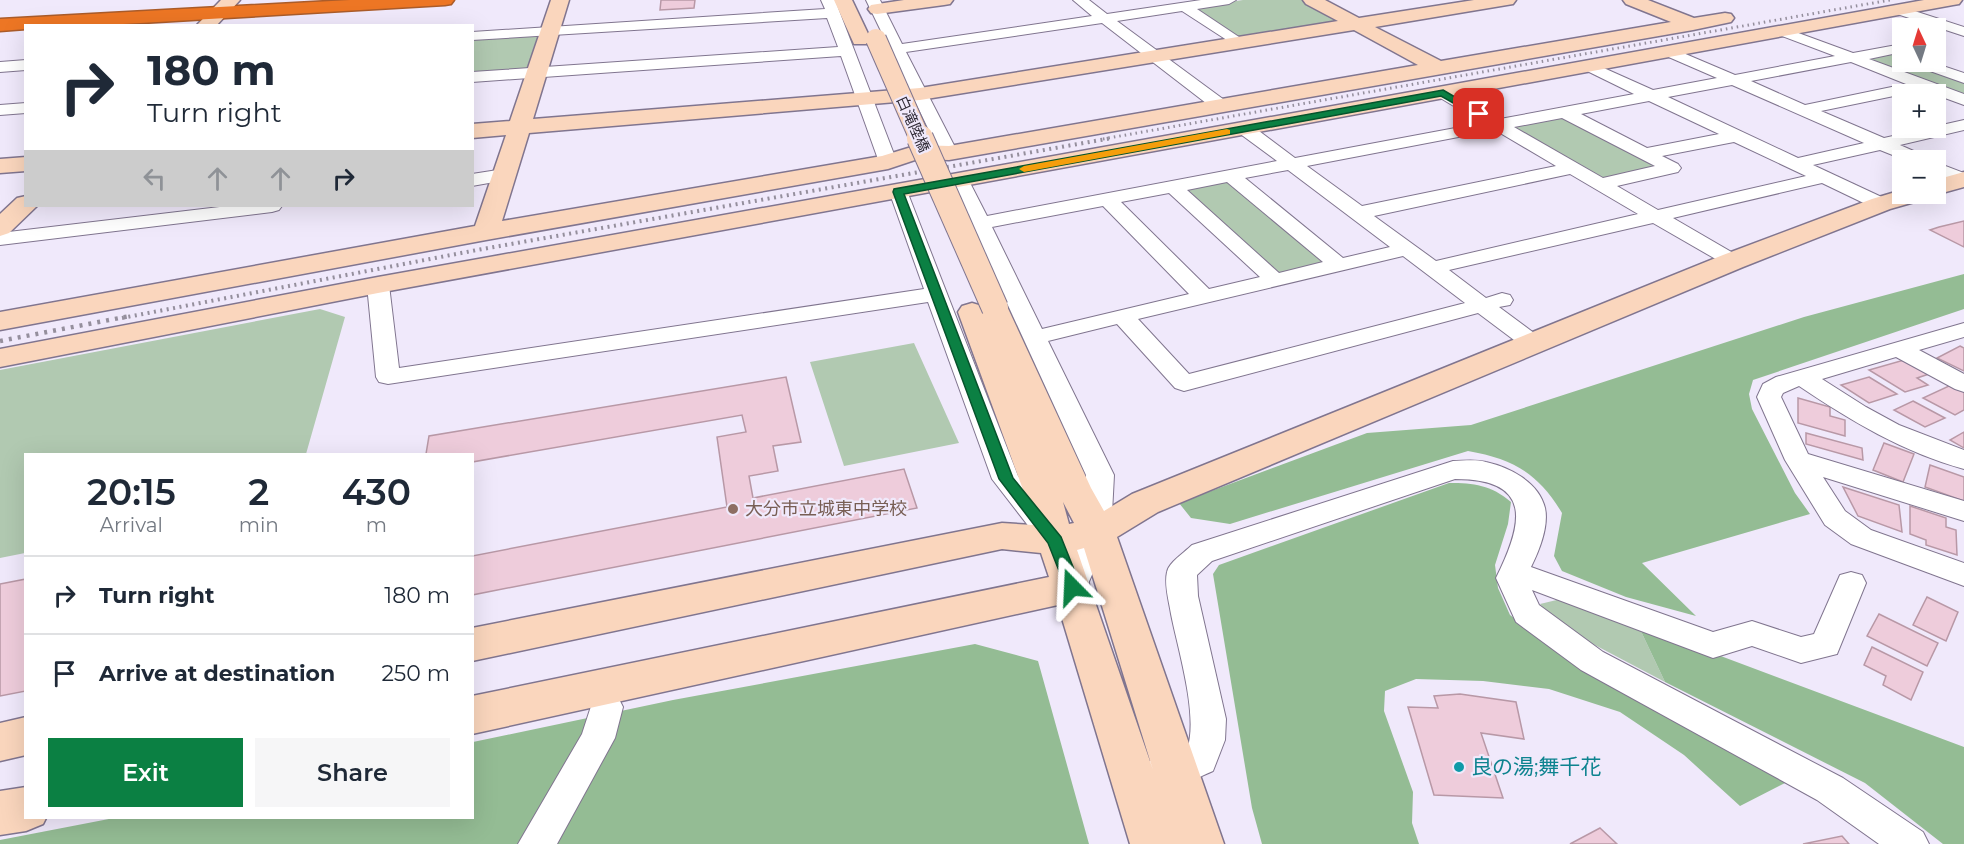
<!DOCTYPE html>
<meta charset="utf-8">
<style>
:root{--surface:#fff;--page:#f6f6f7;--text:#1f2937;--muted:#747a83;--line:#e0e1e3;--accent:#0b8043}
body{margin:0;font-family:Montserrat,"Noto Sans JP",sans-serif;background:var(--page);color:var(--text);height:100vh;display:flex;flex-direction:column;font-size:22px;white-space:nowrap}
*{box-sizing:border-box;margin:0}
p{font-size:20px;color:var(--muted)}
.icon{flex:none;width:33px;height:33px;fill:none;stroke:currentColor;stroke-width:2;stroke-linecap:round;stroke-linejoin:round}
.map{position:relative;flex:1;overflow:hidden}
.panel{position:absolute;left:24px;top:453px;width:450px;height:366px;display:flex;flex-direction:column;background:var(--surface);border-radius:0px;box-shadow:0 6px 24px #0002}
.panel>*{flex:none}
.hud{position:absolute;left:24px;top:24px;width:450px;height:183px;border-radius:0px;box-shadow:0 6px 24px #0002;background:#fff;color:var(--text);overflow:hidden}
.needle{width:39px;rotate:356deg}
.controls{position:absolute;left:1892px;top:18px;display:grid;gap:12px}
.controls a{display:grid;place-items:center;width:54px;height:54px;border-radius:0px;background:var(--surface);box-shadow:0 6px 24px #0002;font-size:30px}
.pin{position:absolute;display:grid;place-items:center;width:51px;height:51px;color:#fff;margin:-26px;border-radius:12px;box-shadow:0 3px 9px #0006}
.me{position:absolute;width:66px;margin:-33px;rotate:339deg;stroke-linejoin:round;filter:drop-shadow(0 0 4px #0008)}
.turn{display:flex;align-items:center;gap:21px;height:126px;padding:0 24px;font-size:27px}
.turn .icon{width:78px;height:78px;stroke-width:2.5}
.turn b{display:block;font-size:42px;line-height:51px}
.lanes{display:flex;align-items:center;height:57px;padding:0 24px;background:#0003;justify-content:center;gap:30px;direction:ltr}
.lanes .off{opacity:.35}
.eta{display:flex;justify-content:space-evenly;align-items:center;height:102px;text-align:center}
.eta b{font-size:36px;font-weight:600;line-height:42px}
.cta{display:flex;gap:12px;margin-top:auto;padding:12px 24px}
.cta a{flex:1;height:69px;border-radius:0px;background:var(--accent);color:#fff;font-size:24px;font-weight:600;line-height:69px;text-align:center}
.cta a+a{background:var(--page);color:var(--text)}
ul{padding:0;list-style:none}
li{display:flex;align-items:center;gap:18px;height:78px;padding:0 24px;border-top:2px solid var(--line)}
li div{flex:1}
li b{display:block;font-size:22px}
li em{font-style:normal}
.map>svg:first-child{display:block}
</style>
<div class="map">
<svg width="1964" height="844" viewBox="0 0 1964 844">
<rect width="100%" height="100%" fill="#f0e9fb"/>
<path fill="#b1c9b1" d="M1243 0H1303L1341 20 1237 37 1190 8Z
M531 35 539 36 527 69 473 74V39Z
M1885 53 1902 57V62H1914L1964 80V97L1864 59Z
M1559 116 1569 118 1658 168 1607 179 1595 176 1511 128 1513 124Z
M1224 179 1326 258V265L1286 274 1273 271 1182 191Z
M320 309 345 317 306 454H26L25 553 0 558V370Z
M914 343 959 443 844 466 810 362Z
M1565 598 1638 625 1665 682 1555 624 1540 604Z"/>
<path fill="#94bc94" d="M1964 274V309L1753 380 1749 394 1752 409 1795 493 1810 514 1642 563 1696 616 1626 597 1562 571 1554 556 1562 513C1538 473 1513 459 1468 451L1230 524 1191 518 1179 503 1367 433 1471 425 1804 317Z
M1449 483C1474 483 1491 485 1511 502L1508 524 1495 565 1498 588 1510 615 1532 632 1749 752 1785 783 1740 806 1684 755 1620 712 1549 689 1483 681 1416 679 1385 691 1384 711 1413 792 1412 823 1419 844H1262L1252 808 1213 574 1219 565Z
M1638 625 1964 747V844H1943L1865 783 1665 682Z
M975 644 1038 661 1089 844H0V840L114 818H472L473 742 673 700Z"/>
<path fill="#eeccdb" stroke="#b898a6" stroke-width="1.5" d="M661 0H695L694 8 660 10Z
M1964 221V247L1930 230 1939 227Z
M1960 346 1964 348V371L1937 358Z
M1904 360 1929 374 1917 378 1928 385 1905 392 1869 370Z
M786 377 801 442 773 446 778 471 749 476 753 498 904 469 917 508 472 595V556L727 507 717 437 746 432 742 415 472 462V454H426L429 436Z
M1869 377 1897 394 1869 403 1841 385Z
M1951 385 1964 391V410L1955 415 1923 398Z
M1798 398 1830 407V416L1845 420V436L1798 423Z
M1913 401 1945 418 1925 427 1894 410Z
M1964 432V448L1950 440Z
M1806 433 1862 448 1863 460 1806 444Z
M1884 443 1914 454 1903 482 1873 470Z
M1930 465 1964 477V501L1925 487Z
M1843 487 1899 505 1902 532 1858 516Z
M1910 506 1946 518V527L1956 530 1957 555 1926 545V540L1910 534Z
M26 579V691L0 696V584Z
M1927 597 1958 612 1946 641 1913 625Z
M1879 614 1938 643 1927 666 1867 636Z
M1872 647 1923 672 1911 700 1883 685 1886 676 1864 665Z
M1460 694 1516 702 1524 739 1481 733 1503 798 1434 795 1408 707 1438 708 1434 696Z
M1600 828 1617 844H1570Z
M1842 836 1849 844H1803Z"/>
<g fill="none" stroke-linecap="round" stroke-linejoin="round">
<defs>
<path id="street" d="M821 0H835L897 162 894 166H882L879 162 841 56 472 82V72L838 47 827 18 472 40V32L825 9Z
M866 0H880L902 44 1092 16 1073 0H1089L1107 14 1201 0H1236L1229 4 1197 9 1248 43 1241 47 1236 46 1182 11 1117 21 1227 102 1229 106 1221 111 1215 110 1102 23 906 52 958 153 955 157H943L940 153Z
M1899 6 1964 27V36L1894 13 1892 10Z
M1782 27 1853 53 1902 44V52L1869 59 1964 94V105L1923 90 1821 111 1884 138 1964 120V130L1900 145 1925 156 1928 160H1905L1880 150 1813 165 1888 200 1891 204 1888 208H1874L1822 183 1673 218 1740 257 1743 261 1740 265 1733 267 1726 265 1653 223 1449 270 1486 298 1502 293 1510 295 1513 300 1510 305 1499 307 1542 339 1546 344 1542 349 1534 351 1526 349 1478 313 1184 391 1175 388 1117 324 1048 341 1114 475 1111 532 1083 595 1072 598 1061 595 1057 587 1083 532 1086 475 951 181 953 177H967L987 216 1277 161 1239 133 1236 129 1239 125H1251L1295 158 1482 123 1437 96 1435 93 1437 90 1443 88 1500 119 1634 94 1583 69 1580 66 1588 61 1653 90 1717 78 1664 55 1661 52 1664 49 1669 47 1735 75 1835 56 1777 34 1775 31ZM1851 62 1906 84 1805 105 1751 81ZM1732 85 1864 143 1798 158 1668 97ZM1649 101 1719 134 1647 148 1581 114ZM1562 118 1655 166 1603 178 1514 127ZM1495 130 1556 166 1362 206 1307 166ZM1734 142 1806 176 1658 210 1617 186 1678 172 1681 168 1678 164 1662 156ZM1288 170 1390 247 1343 258 1245 178ZM1570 174 1638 214 1436 261 1374 216ZM1227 182 1323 262 1279 273 1187 190ZM1169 193 1260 277 1209 289 1121 202ZM1103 206 1189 294 1042 329 992 227ZM1403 256 1465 303 1189 374 1138 319Z
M26 60V70L0 72V62Z
M1910 62H1931L1964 73V83L1913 65Z
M26 103V113L0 115V105Z
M1935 162 1964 173V184L1955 183 1935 174Z
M504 169 511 171 513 175 511 179 472 186V174Z
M898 185 905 187 907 191 1018 476 1060 527 1064 534 1060 541 1050 544 1040 541 992 479 928 302 388 384 379 382 376 377 367 285 370 280 378 279 386 280 389 285 399 368 924 289 889 191 891 187Z
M228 206H282L279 210 272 212 0 245V233Z
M1964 323V337L1919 350 1964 374V392L1955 389 1896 357 1822 379 1866 407 1899 425 1964 450V469C1903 452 1851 421 1799 386L1783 393 1781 397 1808 454 1964 501V521L1823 477 1845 511 1871 530 1964 563V586L1851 544 1825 525 1785 460 1757 397 1763 384 1776 377Z
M1453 461C1463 461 1475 459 1486 462 1509 467 1539 482 1545 508 1549 526 1539 551 1531 567L1713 632 1752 621 1801 637 1814 634 1840 575 1851 572 1862 575 1866 583 1837 654 1801 663 1752 646 1713 658 1532 590 1539 605 1603 652 1843 778 1923 832 1929 844H1879L1817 800 1581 670 1516 622 1496 578C1523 524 1534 479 1455 479L1212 561 1197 575 1198 596 1226 719 1225 740 1213 771C1192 780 1173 792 1150 783L1145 772 1150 761 1187 750C1199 716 1178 650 1171 614 1169 601 1164 585 1167 572 1169 562 1184 553 1192 545Z
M606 693 618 697 623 707 615 738 557 844H518L582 734 594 697Z"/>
<path id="secondary" d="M221 0H240L216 26H196Z
M551 0H569L533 119 920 88 1338 21 1306 4 1303 0H1325L1359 18 1474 0H1516L1513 4 1375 27 1441 61 1671 22 1626 4 1623 0H1648L1694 18 1725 13 1731 14 1734 18 1731 22 1693 30 949 160 918 159 888 169 486 240 0 330V312L475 226 506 135 472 138V124L510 121ZM1354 30 1418 65 949 146 918 145 882 156 502 221 529 133 920 100Z
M834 0H852L871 40 868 44H854Z
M904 0H953L950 4 944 5 877 14 871 13 868 9 871 5Z
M1924 0H1962L1959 4 1953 5 378 293 0 367V349L378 277Z
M26 157V171L0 173V159Z
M1964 172V187L1935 195 1928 194 1925 199 1890 209 1743 267 1158 512 1117 537 1224 844H1130L1058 605 472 734V696L1049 577 1041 553 1002 549 472 661V628L1002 523 1033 525 1025 495 958 312 962 306 972 303 982 306 985 302 995 299 1005 302 1091 488 1104 511 1132 494 1723 255 1872 199 1902 190V194H1935V180ZM1063 502 1074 523 1069 524ZM1084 548 1153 770 1077 550Z
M26 196V206H37L9 233 0 236V214L17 198Z
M26 717V755L0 761V723Z
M26 787V818H46L43 824 26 831 0 835V791Z"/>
<path id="highway" d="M350 0H454L451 4 445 5 89 26H26V29L0 31V19Z"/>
</defs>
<use href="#street" stroke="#80758f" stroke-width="2"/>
<use href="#secondary" stroke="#80758f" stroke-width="3"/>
<use href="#highway" stroke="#ab5c2a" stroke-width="3"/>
<use href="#street" fill="#fff" fill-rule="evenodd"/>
<use href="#secondary" fill="#fad6bd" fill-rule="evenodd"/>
<use href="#highway" fill="#ed7624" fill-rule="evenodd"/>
<path stroke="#958f9d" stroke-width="3" stroke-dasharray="1.5 4" stroke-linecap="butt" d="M1103 139 1890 0"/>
<path stroke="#958f9d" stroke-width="4" stroke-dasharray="2 4.5" stroke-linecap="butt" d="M122 318 477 250 1112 138"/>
<path stroke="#958f9d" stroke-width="4.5" stroke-dasharray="3 6" stroke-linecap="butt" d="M0 341 130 316"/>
<defs>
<path id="secondary-bridge-far1" d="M876 39 920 139"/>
<path id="secondary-bridge" d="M920 138 995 308"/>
</defs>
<use href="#secondary-bridge-far1" stroke="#80758f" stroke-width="22" stroke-linecap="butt"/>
<use href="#secondary-bridge" stroke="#80758f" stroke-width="28" stroke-linecap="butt"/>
<use href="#secondary-bridge-far1" stroke="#fad6bd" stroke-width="20"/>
<use href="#secondary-bridge" stroke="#fad6bd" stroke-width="26"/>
</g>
<path fill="#0b8043" stroke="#07532c" stroke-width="1.5" d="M1443 90 1484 114 1476 116 1441 96 904 194 1013 478 1061 537 1081 587 1078 591H1067L1048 543 999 479 893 192 894 189Z"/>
<path fill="#f59e0b" d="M1227 129 1230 130V134L1024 172 1019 169 1024 166Z"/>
<circle fill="#8d6e63" stroke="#f0e9fb" stroke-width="2" cx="733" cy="509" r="6"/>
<circle fill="#0f9aa8" stroke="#f0e9fb" stroke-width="2" cx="1459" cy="767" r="6"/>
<g text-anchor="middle" stroke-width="4.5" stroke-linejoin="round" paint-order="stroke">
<g font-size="15" fill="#302b36" stroke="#f0e9fb">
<text transform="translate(913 124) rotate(66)" y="5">白滝陸橋</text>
</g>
<g font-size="18" fill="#785e54" stroke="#f0e9fb" text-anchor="start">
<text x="745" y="515">大分市立城東中学校</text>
</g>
<g font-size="21" fill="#0d838f" stroke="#f0e9fb" text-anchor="start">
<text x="1471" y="774">良の湯;舞千花</text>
</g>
</g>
</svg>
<div class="controls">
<a><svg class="needle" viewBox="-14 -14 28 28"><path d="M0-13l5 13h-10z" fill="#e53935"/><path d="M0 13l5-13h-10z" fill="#747a83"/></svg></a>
<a>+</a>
<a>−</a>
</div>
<div class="pin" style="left:1479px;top:114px;background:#d93025"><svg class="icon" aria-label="arrive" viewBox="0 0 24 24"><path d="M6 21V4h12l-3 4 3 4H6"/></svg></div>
<svg class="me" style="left:1072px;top:587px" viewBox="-20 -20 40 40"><path d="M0-17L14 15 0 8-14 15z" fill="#0b8043" stroke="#fff" stroke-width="4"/></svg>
<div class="hud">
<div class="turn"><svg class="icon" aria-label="right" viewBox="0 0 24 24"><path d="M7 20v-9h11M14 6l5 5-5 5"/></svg><div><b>180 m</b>Turn right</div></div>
<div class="lanes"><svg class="icon off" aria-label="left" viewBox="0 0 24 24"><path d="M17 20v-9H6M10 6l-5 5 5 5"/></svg><svg class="icon off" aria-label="ahead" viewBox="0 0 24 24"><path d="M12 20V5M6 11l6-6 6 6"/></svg><svg class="icon off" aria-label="ahead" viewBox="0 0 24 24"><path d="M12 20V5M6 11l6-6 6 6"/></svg><svg class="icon" aria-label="right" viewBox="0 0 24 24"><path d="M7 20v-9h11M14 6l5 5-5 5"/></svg></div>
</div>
<section class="panel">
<div class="eta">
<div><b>20:15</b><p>Arrival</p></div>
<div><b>2</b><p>min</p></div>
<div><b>430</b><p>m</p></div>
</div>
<ul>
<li><svg class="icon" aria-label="right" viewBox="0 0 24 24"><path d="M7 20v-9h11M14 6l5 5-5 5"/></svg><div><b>Turn right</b></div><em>180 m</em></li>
<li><svg class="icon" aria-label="arrive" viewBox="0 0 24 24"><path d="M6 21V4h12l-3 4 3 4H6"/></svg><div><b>Arrive at destination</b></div><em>250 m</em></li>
</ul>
<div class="cta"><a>Exit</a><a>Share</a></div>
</section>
</div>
